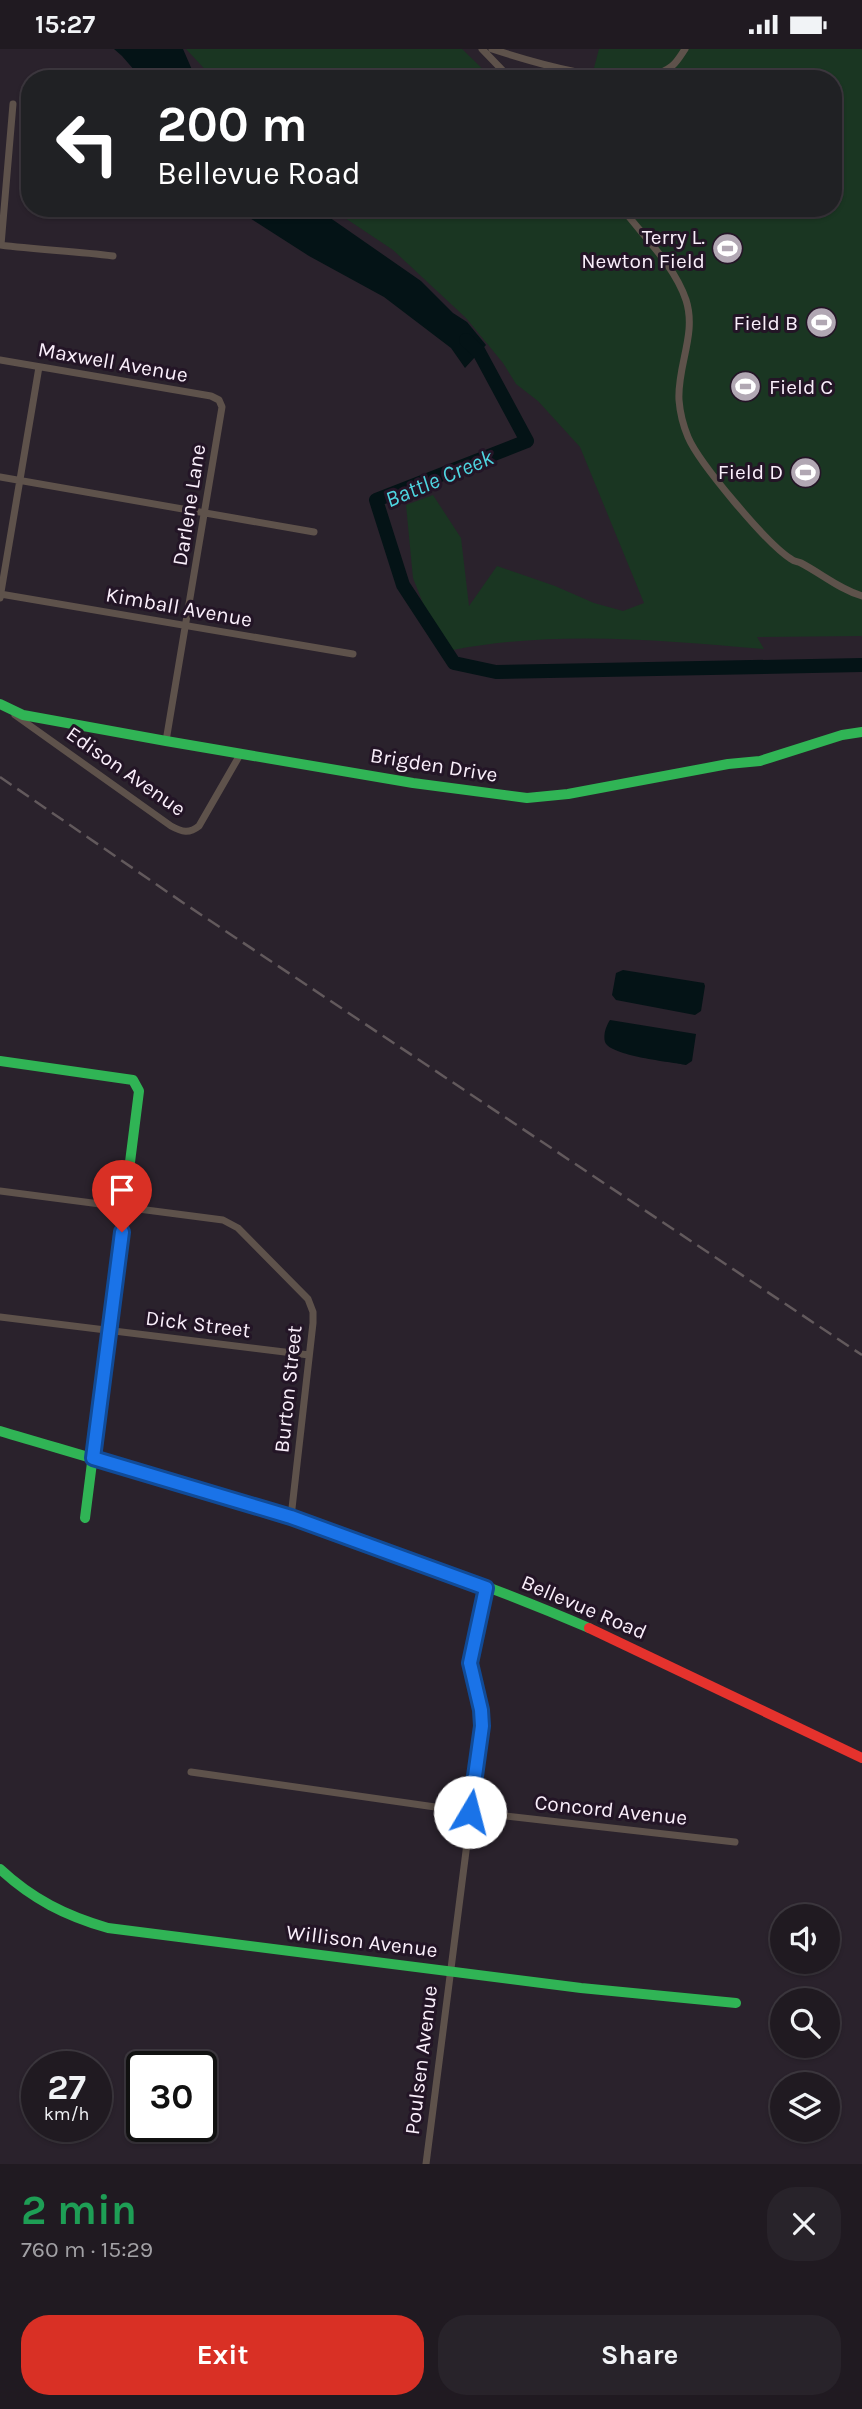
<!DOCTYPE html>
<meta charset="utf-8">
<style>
:root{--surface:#201a21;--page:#28232a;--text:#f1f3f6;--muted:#a2a1a5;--line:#3d383f;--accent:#d93025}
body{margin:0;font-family:Karla,sans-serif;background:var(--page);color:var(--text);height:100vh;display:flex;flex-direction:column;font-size:26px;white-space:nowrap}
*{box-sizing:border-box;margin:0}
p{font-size:23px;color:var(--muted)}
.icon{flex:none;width:38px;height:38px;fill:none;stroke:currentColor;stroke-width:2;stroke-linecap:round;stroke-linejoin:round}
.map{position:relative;height:2115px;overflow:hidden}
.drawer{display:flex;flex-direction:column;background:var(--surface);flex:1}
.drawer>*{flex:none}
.banner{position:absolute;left:21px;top:21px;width:821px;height:147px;border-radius:28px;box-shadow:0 2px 5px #0004,0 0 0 2px var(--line);background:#202124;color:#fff;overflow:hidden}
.fabs{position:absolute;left:770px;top:1855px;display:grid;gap:14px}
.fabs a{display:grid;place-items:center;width:70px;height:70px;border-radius:50%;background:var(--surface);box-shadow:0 2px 5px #0004,0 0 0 2px var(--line);font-size:35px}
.speed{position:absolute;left:21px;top:2002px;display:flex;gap:14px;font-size:35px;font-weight:700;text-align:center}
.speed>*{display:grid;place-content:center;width:91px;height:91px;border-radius:50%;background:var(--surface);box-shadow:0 2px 5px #0004,0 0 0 2px var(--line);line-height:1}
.speed small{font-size:18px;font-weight:400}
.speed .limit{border:4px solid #111;border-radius:10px;background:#fff;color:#111}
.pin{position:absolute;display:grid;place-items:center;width:60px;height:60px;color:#fff;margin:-72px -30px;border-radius:50% 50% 50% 0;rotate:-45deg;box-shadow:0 0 7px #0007}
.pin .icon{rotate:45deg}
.me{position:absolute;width:77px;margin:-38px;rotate:8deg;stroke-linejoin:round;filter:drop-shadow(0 0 5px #0008)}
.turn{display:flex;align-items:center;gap:24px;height:147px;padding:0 21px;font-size:32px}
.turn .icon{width:91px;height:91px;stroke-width:2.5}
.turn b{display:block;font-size:49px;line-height:60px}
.round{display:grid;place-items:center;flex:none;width:74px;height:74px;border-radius:28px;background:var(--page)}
.headline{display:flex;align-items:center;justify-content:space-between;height:119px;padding:0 21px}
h1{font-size:42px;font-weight:700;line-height:52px;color:#1e9e55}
.cta{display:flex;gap:14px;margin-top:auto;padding:14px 21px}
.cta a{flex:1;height:80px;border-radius:28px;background:var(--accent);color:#fff;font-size:28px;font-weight:700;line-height:80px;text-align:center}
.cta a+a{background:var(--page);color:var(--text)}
.status{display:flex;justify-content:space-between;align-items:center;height:49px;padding:0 35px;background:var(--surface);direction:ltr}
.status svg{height:19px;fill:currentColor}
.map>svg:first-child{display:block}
</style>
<div class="status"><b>15:27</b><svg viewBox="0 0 49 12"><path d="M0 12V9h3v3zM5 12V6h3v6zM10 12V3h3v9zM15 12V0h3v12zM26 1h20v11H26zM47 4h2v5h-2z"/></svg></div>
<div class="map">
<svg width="862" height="2115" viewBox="0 0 862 2115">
<rect width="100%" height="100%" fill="#2a222c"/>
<path fill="#1a3622" d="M186 0H462L493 30H214Z
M599 0H862V587L757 588 764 600C661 591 556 581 453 601L430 572 413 529 406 456 433 446 461 489 469 557 497 517 555 537 594 554 623 562 644 554 580 398 538 352 516 335 503 314 466 269 393 201 330 159H833V30H591Z"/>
<path fill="#041316" d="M114 0H183L196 30H142L122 7Z
M234 159H316L421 232 453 264 467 273 486 296 465 319 451 299 384 248 309 207Z
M623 921 704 934 705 937 701 962 695 966 616 951 612 946 616 924Z
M610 971 696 985 692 1012 686 1016C672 1013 610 1007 605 993 603 986 606 977 610 971Z"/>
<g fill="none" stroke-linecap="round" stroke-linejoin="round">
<path stroke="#041316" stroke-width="14" d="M466 291 479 303 527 392 376 451 403 536 454 614 496 623 862 616"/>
<path stroke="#5e524b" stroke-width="7" d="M482 0 511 30
M492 0C532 13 636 46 672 17 677 13 681 6 685 0
M622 159C644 188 674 216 686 251 697 285 677 317 679 351 680 364 683 376 688 388 699 414 767 495 791 510 795 513 797 512 801 514 822 525 839 540 862 547
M0 196C38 201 75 202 113 207
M1 196 13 55
M0 311 211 347 219 351 222 358 166 692
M0 428 314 483
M0 545 353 605
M0 549 39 318
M15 666 171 777C182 783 189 785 199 777L241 704
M0 1142 223 1171 238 1179 308 1250 313 1263V1274L291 1468
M0 1268 309 1306
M191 1723 470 1763 735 1793
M426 2115 482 1677 481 1661 470 1614 486 1539"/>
<path stroke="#30b455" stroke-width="10" d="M0 655 23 666 166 692 413 734 527 749 568 745 728 715 760 712 842 686 862 683
M0 1012 133 1031 139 1042 85 1469
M0 1382C199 1441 398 1497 589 1579
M0 1820C32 1850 66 1867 108 1879L581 1939 736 1954"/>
<path stroke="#e5322d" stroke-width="10" d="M589 1579 862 1709"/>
<path stroke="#62595c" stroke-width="2.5" stroke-dasharray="14 7" stroke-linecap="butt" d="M0 728 182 853 862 1306"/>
</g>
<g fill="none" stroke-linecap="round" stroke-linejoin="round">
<defs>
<path id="route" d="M122 1183 93 1409 291 1468 486 1539 470 1614 481 1661 482 1677 470 1763"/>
</defs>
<use href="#route" stroke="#114b97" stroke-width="18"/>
<use href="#route" stroke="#1a73e8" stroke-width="12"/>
</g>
<defs>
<symbol id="stadium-disc" viewBox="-11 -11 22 22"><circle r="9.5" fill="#b1a7b3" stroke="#231526"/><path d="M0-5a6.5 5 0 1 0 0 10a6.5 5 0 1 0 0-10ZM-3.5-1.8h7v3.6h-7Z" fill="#fff"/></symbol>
</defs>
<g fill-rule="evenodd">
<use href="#stadium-disc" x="710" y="182" width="35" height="35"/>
<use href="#stadium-disc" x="804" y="256" width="35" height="35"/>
<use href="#stadium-disc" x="728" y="320" width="35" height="35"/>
<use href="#stadium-disc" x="788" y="406" width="35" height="35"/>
</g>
<g text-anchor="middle" stroke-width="6" stroke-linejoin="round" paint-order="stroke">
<g font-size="21" fill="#faeffb" stroke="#231526" text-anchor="end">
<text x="705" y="195">Terry L.<tspan x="705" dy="24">Newton Field</tspan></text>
<text x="798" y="281">Field B</text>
<text x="769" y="345" text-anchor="start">Field C</text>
<text x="783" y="430">Field D</text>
</g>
<g font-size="21" fill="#faeffb" stroke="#231526">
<text transform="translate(113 313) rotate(10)" y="7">Maxwell Avenue</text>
<text transform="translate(189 456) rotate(-81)" y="7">Darlene Lane</text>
<text transform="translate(179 558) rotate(10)" y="7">Kimball Avenue</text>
<text transform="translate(434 716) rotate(9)" y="7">Brigden Drive</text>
<text transform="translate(126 722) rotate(35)" y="7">Edison Avenue</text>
<text transform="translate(198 1275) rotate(7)" y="7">Dick Street</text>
<text transform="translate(288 1340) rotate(-84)" y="7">Burton Street</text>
<text transform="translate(584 1558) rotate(23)" y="7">Bellevue Road</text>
<text transform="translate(611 1761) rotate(6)" y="7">Concord Avenue</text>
<text transform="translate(362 1892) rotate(7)" y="7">Willison Avenue</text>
<text transform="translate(421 2011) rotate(-83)" y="7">Poulsen Avenue</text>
</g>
<g font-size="23" font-style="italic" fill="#4ed6e1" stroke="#231526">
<text transform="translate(439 429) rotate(-23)" y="8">Battle Creek</text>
</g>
</g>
</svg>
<div class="fabs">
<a><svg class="icon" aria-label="sound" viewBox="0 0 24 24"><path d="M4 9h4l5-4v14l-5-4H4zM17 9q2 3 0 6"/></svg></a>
<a><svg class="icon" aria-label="search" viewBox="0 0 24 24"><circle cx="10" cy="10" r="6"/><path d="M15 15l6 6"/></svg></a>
<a><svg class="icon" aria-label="layers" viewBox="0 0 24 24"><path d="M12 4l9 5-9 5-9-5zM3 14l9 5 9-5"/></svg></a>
</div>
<div class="speed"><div>27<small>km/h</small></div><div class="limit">30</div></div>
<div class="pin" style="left:122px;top:1183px;background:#d93025"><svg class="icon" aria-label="arrive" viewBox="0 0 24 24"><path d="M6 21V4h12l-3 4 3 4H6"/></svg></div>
<svg class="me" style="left:470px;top:1763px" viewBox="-20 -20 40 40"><circle r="19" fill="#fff"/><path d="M0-13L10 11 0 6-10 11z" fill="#1a73e8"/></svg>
<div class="banner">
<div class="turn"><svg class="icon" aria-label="left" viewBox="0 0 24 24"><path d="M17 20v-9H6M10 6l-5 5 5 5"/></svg><div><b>200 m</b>Bellevue Road</div></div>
</div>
</div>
<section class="drawer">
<div class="headline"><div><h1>2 min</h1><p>760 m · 15:29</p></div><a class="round"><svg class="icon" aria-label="close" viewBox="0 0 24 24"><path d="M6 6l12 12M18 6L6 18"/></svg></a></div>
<div class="cta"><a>Exit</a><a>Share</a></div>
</section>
